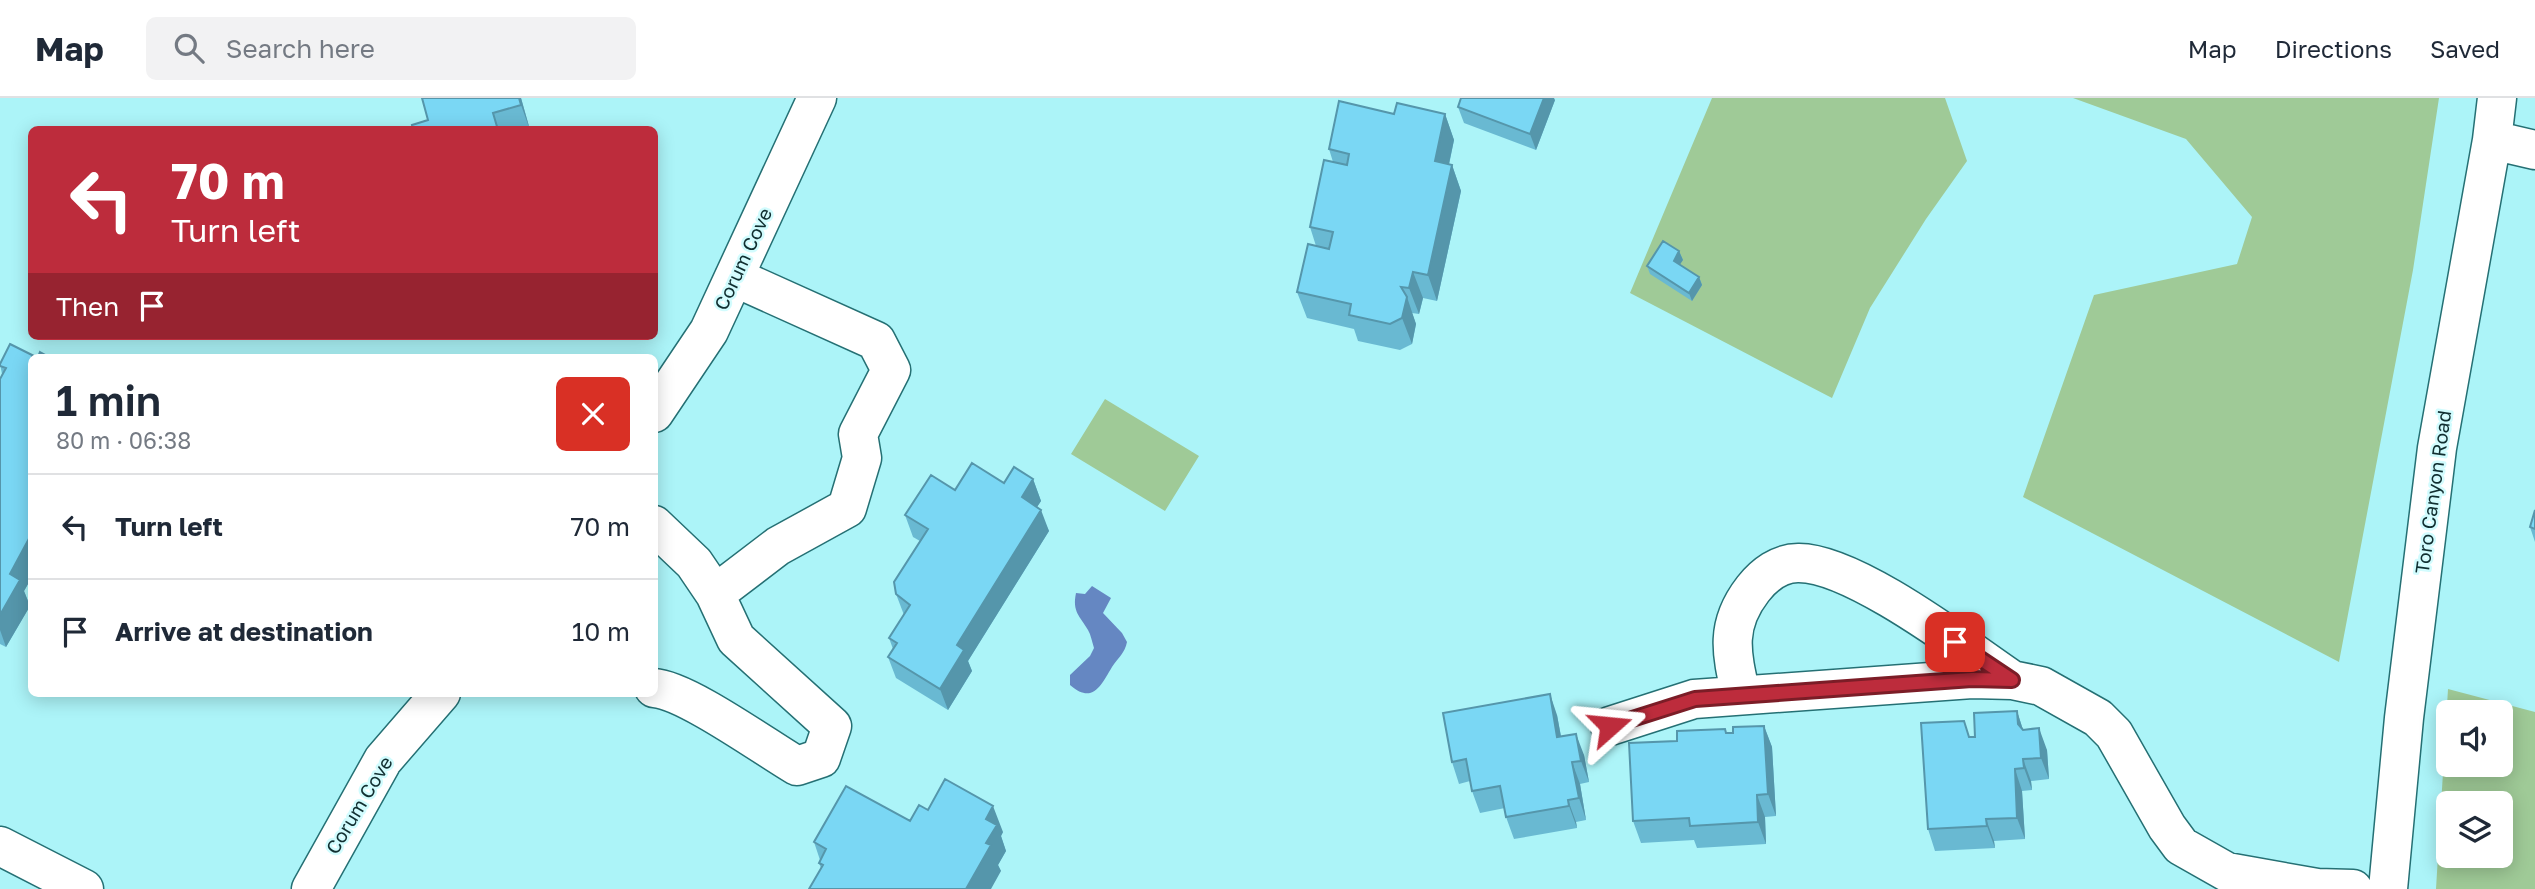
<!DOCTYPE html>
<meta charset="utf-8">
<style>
:root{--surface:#fff;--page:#f2f2f3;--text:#1f2937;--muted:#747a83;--line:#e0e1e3}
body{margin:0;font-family:"Golos Text",sans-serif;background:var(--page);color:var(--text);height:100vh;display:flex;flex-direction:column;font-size:26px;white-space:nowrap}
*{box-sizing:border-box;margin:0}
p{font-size:23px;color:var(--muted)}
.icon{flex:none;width:38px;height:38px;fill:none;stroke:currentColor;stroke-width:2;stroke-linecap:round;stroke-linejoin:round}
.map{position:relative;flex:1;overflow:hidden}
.panel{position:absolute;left:28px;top:256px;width:630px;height:343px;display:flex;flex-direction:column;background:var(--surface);border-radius:10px;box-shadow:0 4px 18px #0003}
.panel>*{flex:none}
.top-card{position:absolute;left:28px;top:28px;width:630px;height:214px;border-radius:10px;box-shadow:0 4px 18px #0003;background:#bd2c3c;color:#fff;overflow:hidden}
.controls{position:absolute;left:2436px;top:602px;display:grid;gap:14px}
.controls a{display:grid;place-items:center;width:77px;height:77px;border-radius:10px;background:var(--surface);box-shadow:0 4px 18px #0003;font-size:35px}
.pin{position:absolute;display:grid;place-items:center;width:60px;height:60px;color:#fff;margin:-30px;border-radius:14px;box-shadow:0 4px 10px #0006}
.me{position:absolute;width:77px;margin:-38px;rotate:72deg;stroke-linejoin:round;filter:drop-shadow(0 0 5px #0008)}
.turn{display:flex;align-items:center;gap:24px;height:147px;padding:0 28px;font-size:32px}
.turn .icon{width:91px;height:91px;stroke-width:2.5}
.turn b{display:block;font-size:49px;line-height:60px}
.then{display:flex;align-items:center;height:66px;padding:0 28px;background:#0003;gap:14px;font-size:26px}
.round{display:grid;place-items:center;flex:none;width:74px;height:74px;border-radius:10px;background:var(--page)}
.head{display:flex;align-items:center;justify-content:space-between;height:119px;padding:0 28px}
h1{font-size:42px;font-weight:600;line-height:52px}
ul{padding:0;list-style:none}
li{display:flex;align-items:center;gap:21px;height:105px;padding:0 28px;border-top:2px solid var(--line)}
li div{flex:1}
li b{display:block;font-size:26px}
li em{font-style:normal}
header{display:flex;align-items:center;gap:42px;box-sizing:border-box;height:98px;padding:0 35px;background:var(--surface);border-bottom:2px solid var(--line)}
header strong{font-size:33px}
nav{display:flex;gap:38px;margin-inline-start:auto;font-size:24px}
.search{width:490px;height:63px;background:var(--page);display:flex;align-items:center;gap:18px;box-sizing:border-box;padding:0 24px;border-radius:10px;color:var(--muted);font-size:26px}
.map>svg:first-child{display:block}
</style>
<header>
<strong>Map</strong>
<div class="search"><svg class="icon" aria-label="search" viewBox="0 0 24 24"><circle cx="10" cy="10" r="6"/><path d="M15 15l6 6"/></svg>Search here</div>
<nav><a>Map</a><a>Directions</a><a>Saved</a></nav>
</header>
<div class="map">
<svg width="2535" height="791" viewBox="0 0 2535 791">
<rect width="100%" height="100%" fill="#acf4f8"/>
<path fill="#9fca97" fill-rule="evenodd" d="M1712 0H1945L1967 63 1926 121 1870 210 1832 300 1630 195Z
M2073 0H2439L2413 172 2339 564 2023 399 2094 197 2237 166 2252 119 2186 41Z
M1105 301 1199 358 1165 413 1071 356Z
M2448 591 2535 614V791H2436ZM2448 614H2501V667H2448ZM2448 705H2501V758H2448Z"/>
<path fill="#6587c2" d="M1092 488 1111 500 1103 515 1122 535 1127 544C1125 555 1118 560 1112 569 1101 587 1093 607 1070 587V577L1090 558 1094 550C1092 544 1091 537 1088 532 1080 518 1072 514 1076 495L1085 496Z"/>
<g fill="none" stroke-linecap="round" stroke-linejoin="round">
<defs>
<path id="minor" d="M2492 42 2535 52
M654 315 709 233 817 0
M654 427 694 465 715 496 736 541 832 628 821 660 797 668C766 650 686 592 654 590
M715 496 778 448 847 410 862 360 858 336 891 272 876 243 734 179
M1741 597C1731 554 1725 527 1753 491 1764 477 1780 465 1798 465 1853 464 1965 550 2012 582
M1610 628 1694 601 1972 581 2012 582 2041 588 2098 620 2114 636 2167 729 2181 748 2227 774 2317 790 2353 791
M0 748 84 791
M311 791 383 662 441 595
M2388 791 2404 620 2437 350 2492 42 2497 0"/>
</defs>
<use href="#minor" stroke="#257074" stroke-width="41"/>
<use href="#minor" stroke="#fff" stroke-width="38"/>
</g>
<path fill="#69b9d2" d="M422 0H521L530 32H413L428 22Z
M1555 2 1536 52 1464 25 1458 9Z
M1394 16H1445L1454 42 1449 67H1452L1461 93 1437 203 1423 200 1419 216 1412 215 1416 226 1412 246 1400 252 1358 243 1354 231 1307 220 1297 194 1316 148 1310 129 1333 64 1329 51Z
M1679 153 1683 162 1679 166 1699 179 1702 187 1692 203 1650 176 1647 168Z
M32 259V479L24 493 30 508 6 549 0 546V281L2 276 0 266Z
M1033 381 1041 403 1037 409 1049 433 968 563 972 573 948 612 896 580 888 559 893 551 889 540 904 517 896 496 920 443 913 439 905 417 955 392Z
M2535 412V444L2530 429Z
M2017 613 2023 632 2047 652 2049 681 2031 683 2032 692 2022 693 2025 741 1994 743 1995 750 1935 753 1928 731 1964 623 1969 639H1975Z
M1557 617 1561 638 1584 657 1589 684 1580 686 1586 722 1576 724 1577 730 1514 741 1506 719 1505 710 1480 715 1472 693 1470 683 1459 686 1452 664Z
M1764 628 1772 649 1776 718 1765 719 1766 746 1697 750 1694 742 1641 745 1633 723 1677 643 1733 635Z
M910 723 1003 734 1001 738 1006 753 998 767 1001 773 821 770 819 765 820 762 814 744Z"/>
<path fill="#5596ab" d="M519 0H521L530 32 521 7Z
M1544 0H1554L1555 2 1536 52 1530 36Z
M1445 16 1454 42 1444 89 1435 63Z
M1452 67 1461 93 1437 203 1428 177Z
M1679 153 1683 162 1677 171 1674 163Z
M1413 174 1423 200 1419 216 1409 190Z
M1699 179 1702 187 1692 203 1689 195Z
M1407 199 1416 226 1412 246 1402 220Z
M1033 381 1041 403 1029 421 1022 399Z
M1041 412 1049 433 968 563 972 573 948 612 940 591 957 547Z
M32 435V479L24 493 30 508 6 549 0 532V517L10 476Z
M1550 596 1557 617 1565 661 1557 639Z
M2017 613 2024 635 2018 626Z
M1764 628 1772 649 1776 718 1768 696Z
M2039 630 2047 652 2049 681 2041 660Z
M1576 636 1584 657 1589 684 1581 663Z
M2023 661 2031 683 2032 692 2024 670Z
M1572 664 1580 686 1586 722 1579 700Z
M2015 671 2022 693 2025 741 2017 720Z
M1757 697 1765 719 1766 746 1758 724Z
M1568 702 1576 724 1577 730 1569 708Z
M993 708 1003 734 1001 738 1006 753 998 767 1001 773 991 791H966L986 745V721Z
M1986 721 1994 743 1995 750 1987 728Z"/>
<path fill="#7ad7f4" stroke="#5596ab" stroke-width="2" d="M422 0H519L521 7 493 15 498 32H413L412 27 428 22Z
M1461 0H1544L1530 36 1458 9Z
M1339 3 1394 16 1397 5 1445 16 1435 63 1452 67 1428 177 1413 174 1409 190 1401 189 1407 199 1402 220 1390 226 1349 217 1351 206 1297 194 1308 146 1329 151 1333 134 1310 129 1324 62 1347 67 1349 56 1329 51Z
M1663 143 1679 153 1674 163 1699 179 1689 195 1647 168Z
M10 246 36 259H32V435L10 476 20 482 0 517V281L6 270 0 268V266Z
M40 254 49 259H38Z
M972 365 1004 385 1014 369 1033 381 1022 399 1041 412 957 547 964 552 940 591 888 559 897 545 889 540 910 507 896 496 894 484 928 431 905 417 931 377 955 392Z
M2535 412V431L2530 429Z
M1550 596 1557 639 1576 636 1581 663 1572 664 1579 700 1568 702 1569 708 1506 719 1500 688 1472 693 1466 661 1452 664 1443 615Z
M2017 613 2018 626 2023 632 2039 630 2041 660 2023 661 2024 670 2015 671 2017 720 1986 721 1987 728 1928 731 1921 625 1964 623 1969 639H1975L1974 615Z
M1764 628 1768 696 1757 697 1758 724 1690 728 1689 720 1633 723 1629 645 1677 643V633L1725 631 1726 635H1733V629Z
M945 681 993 708 986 721 997 727 986 745 991 747 966 791H809L823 767 819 765 826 751 814 744 846 688 910 723 919 707 928 712Z"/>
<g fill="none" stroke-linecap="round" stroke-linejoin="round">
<defs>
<path id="route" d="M1610 628 1695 601 1972 581 2012 582 1955 544"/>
</defs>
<use href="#route" stroke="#7b1d27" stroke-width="18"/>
<use href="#route" stroke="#bd2c3c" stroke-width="12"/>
</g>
<g text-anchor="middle" stroke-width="5" stroke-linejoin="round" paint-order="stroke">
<g font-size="19" fill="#112f31" stroke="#d2fcfe">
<text transform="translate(743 161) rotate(-65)" y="7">Corum Cove</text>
<text transform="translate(2433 394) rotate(-82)" y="7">Toro Canyon Road</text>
<text transform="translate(359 707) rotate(-59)" y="7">Corum Cove</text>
</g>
</g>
</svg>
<div class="controls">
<a><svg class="icon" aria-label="sound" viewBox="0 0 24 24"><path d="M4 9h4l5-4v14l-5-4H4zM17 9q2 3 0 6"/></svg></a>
<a><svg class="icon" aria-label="layers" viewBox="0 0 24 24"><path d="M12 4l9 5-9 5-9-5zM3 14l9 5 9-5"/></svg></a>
</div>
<div class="pin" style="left:1955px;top:544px;background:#d93025"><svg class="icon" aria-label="arrive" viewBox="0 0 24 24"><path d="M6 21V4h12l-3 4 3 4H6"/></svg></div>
<svg class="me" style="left:1610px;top:628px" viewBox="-20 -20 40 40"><path d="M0-17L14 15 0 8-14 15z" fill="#bd2c3c" stroke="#fff" stroke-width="4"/></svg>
<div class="top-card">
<div class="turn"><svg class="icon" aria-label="left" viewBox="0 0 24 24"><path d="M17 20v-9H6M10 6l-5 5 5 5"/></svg><div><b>70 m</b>Turn left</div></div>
<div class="then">Then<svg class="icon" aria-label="arrive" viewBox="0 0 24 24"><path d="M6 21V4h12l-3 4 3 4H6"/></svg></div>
</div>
<section class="panel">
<div class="head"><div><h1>1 min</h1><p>80 m · 06:38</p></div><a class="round" style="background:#d93025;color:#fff"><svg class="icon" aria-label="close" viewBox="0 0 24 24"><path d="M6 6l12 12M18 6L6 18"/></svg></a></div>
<ul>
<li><svg class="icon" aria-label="left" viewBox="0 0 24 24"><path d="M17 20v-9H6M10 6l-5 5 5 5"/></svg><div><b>Turn left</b></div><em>70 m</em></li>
<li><svg class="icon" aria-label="arrive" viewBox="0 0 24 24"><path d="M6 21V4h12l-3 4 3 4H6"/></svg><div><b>Arrive at destination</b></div><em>10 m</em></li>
</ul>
</section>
</div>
